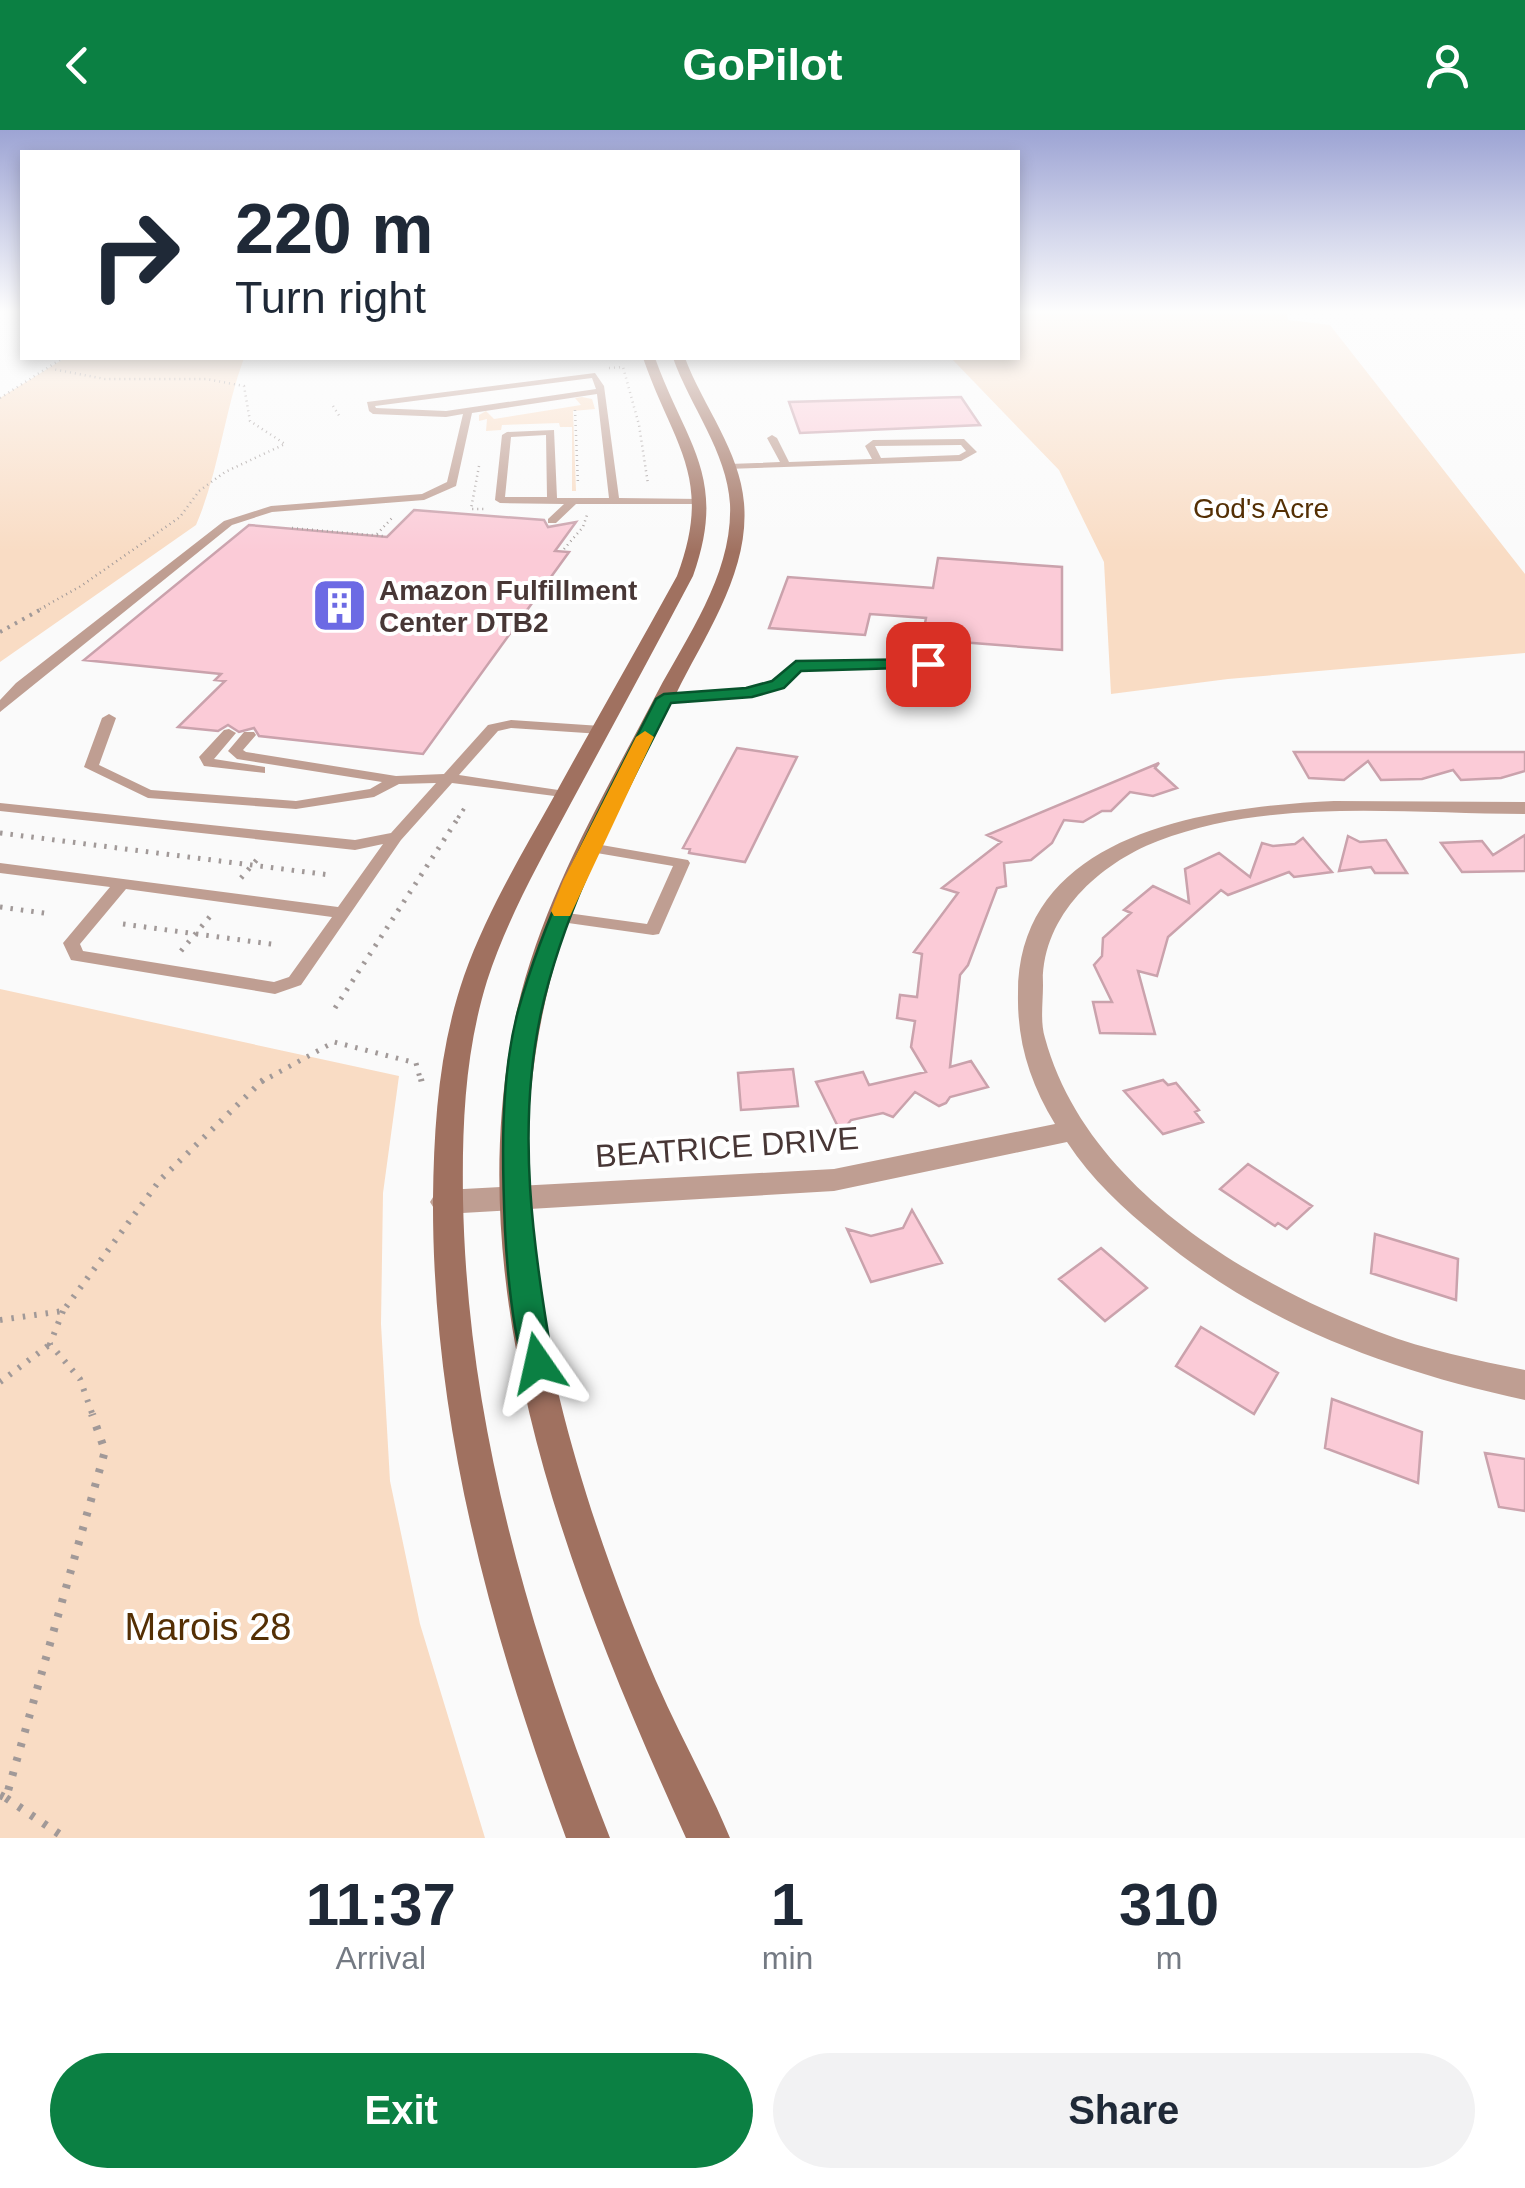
<!DOCTYPE html>
<style>
:root{--surface:#fff;--page:#f2f2f3;--text:#1f2937;--muted:#747a83;--accent:#0b8043}
body{margin:0;font-family:Helvetica,sans-serif;background:var(--page);color:var(--text);height:100vh;display:flex;flex-direction:column;font-size:38px;white-space:nowrap}
*{box-sizing:border-box;margin:0}
p{font-size:32px;color:var(--muted)}
.icon{flex:none;width:55px;height:55px;fill:none;stroke:currentColor;stroke-width:2;stroke-linecap:round;stroke-linejoin:round}
.map{position:relative;height:1708px;overflow:hidden}
.details{display:flex;flex-direction:column;background:var(--surface);flex:1}
.details>*{flex:none}
.top-card{position:absolute;left:20px;top:20px;width:1000px;height:210px;border-radius:0px;box-shadow:0 5px 15px #0003;background:#fff;color:var(--text);overflow:hidden}
.pin{position:absolute;display:grid;place-items:center;width:85px;height:85px;color:#fff;margin:-42px;border-radius:20px;box-shadow:0 5px 15px #0006}
.me{position:absolute;width:110px;margin:-55px;rotate:349deg;stroke-linejoin:round;filter:drop-shadow(0 0 8px #0008)}
.turn{display:flex;align-items:center;gap:35px;height:210px;padding:0 50px;font-size:45px}
.turn .icon{width:130px;height:130px;stroke-width:2.5}
.turn b{display:block;font-size:70px;line-height:85px}
.eta{display:flex;justify-content:space-evenly;align-items:center;height:170px;text-align:center}
.eta b{font-size:60px;font-weight:700;line-height:70px}
.cta{display:flex;gap:20px;margin-top:auto;padding:20px 50px}
.cta a{flex:1;height:115px;border-radius:60px;background:var(--accent);color:#fff;font-size:40px;font-weight:700;line-height:115px;text-align:center}
.cta a+a{background:var(--page);color:var(--text)}
header{display:flex;justify-content:space-between;align-items:center;height:130px;padding:0 50px;background:var(--accent);color:#fff;font-size:45px;font-weight:700}
.map>svg:first-child{display:block}
</style>
<header><svg class="icon" aria-label="back" viewBox="0 0 24 24"><path d="M15 5l-7 7 7 7"/></svg>GoPilot<svg class="icon" aria-label="person" viewBox="0 0 24 24"><circle cx="12" cy="8" r="4"/><path d="M4 21q1-7 8-7t8 7"/></svg></header>
<div class="map">
<svg width="1525" height="1708" viewBox="0 0 1525 1708">
<rect width="100%" height="100%" fill="#fafafa"/>
<path fill="#f9dcc4" d="M1018 183H1287L1288 190 1330 195 1525 444V523L1228 549 1111 564 1104 432 1059 340 951 228H1018Z
M65 228H244C224 282 219 342 196 395L0 532V268Z
M582 267 592 269 595 279 573 281 576 361H572V297H560L559 293 502 295 501 300 486 301 487 289 479 291V285L486 281 494 289 581 275 575 268Z
M0 859 399 946 383 1063 381 1194 390 1351 420 1494 485 1708H0Z"/>
<path fill="#fbcbd7" stroke="#caa2ac" stroke-width="2.5" d="M961 267 980 295 800 303 789 272Z
M414 380 544 390 548 397 576 392 555 421 569 422 423 624 259 606 254 598 239 602 228 595 218 601 178 597 225 551 215 550 221 544 84 530 249 395 387 407Z
M938 428 1062 437V520L922 509 926 488 870 484 865 505 769 498 788 447 933 458Z
M737 618 797 627 745 732 689 723 690 719 683 718Z
M1294 622H1525V641L1501 648 1461 650 1453 640 1422 649 1381 650 1368 631 1344 650 1309 648Z
M1159 633 1155 638 1177 658 1153 666 1130 662 1111 681H1102L1083 692 1064 690 1052 713 1031 730 1004 733 1006 756 997 758 968 835 960 845 950 937 971 931 988 957 950 967 946 973 939 976 915 962 893 987 883 983 851 990 841 1003 816 952 863 942 869 955 926 942 911 917 915 891 897 888 900 865 917 867 922 824 914 822 958 763 942 758 1001 712 987 705Z
M1525 705V741L1462 742 1441 713 1482 711 1493 725Z
M1348 706 1360 712 1386 710 1407 743H1375L1371 737 1339 741Z
M1303 708 1332 742 1294 747 1289 742 1228 765 1221 760 1168 807 1157 846 1138 841 1155 904 1100 903 1093 872H1112L1094 835 1102 826 1103 808 1131 783 1124 780 1153 756 1189 773 1185 739 1219 723 1250 747 1262 713 1273 716 1295 714Z
M793 939 798 976 741 980 738 943Z
M1163 950 1168 955 1176 953 1199 980 1195 982 1203 992 1163 1004 1124 961Z
M1248 1034 1312 1076 1287 1099 1278 1093 1275 1096 1220 1059Z
M912 1080 942 1133 871 1152 847 1099 871 1106 903 1098Z
M1375 1104 1458 1129 1456 1170 1371 1143Z
M1101 1118 1147 1158 1105 1191 1059 1149Z
M1201 1197 1278 1243 1254 1284 1176 1236Z
M1332 1269 1422 1302 1418 1353 1325 1318Z
M1485 1323 1525 1329V1381L1499 1377Z"/>
<g fill="none" stroke-linecap="round" stroke-linejoin="round">
<path stroke="#a19998" stroke-width="2.5" stroke-dasharray="1 4" stroke-linecap="butt" d="M609 238 623 237 639 295 648 354
M0 268 63 228
M333 276 340 287
M575 280 578 354
M479 336 471 379H486
M292 398 383 406
M377 404 392 388
M564 419 583 397 587 385
M40 479 81 456 180 387 199 361 225 342 285 314 250 291 244 256 206 249H105L52 239"/>
<path stroke="#a19998" stroke-width="4" stroke-dasharray="2.5 6" stroke-linecap="butt" d="M0 502 45 477
M458 688 467 674"/>
<path stroke="#a19998" stroke-width="5" stroke-dasharray="2.5 8" stroke-linecap="butt" d="M0 703 330 745
M241 748 260 726
M0 777 51 784
M123 794 278 815
M181 821 212 784
M335 878 460 685
M261 952 334 912 416 933 421 952"/>
<path stroke="#a19998" stroke-width="6" stroke-dasharray="2.5 9" stroke-linecap="butt" d="M421 949 423 958
M63 1181 50 1214 80 1249 93 1286
M0 1190 63 1181 160 1050 264 949
M0 1252 49 1215"/>
<path stroke="#a19998" stroke-width="8" stroke-dasharray="4 11" stroke-linecap="butt" d="M0 1665 6 1668 105 1321 92 1284
M6 1668 65 1708"/>
<path fill="#bf9e92" fill-rule="evenodd" d="M595 243 604 256 619 368 701 369 705 370V374H576L556 393H548V389L564 374 500 373 495 370 502 305 507 302 554 300 557 368H609L597 264 472 283 456 356 424 370 272 382 232 395 0 582V570L16 553 224 391 271 376 422 364 447 352 463 284 446 287 373 284 369 281 367 272ZM592 248 596 259 446 281 376 278 375 276ZM546 305 547 367H505L511 307Z
M772 305 777 308 789 332 872 329 865 316 873 310 964 309 977 322 961 331 726 339 724 337 729 334 780 332 767 308ZM961 315 966 321 959 325 881 328 875 316Z
M961 529 965 530V536L800 540 783 558 746 567 664 573 657 569 664 565 746 559 773 552 796 532Z
M109 584 116 588 99 635 151 660 296 671 370 659 382 652 237 629 228 621 244 602H254L256 605 243 620 246 622 396 646 444 644 488 595 511 590 601 596 608 600 601 604 511 598 498 601 459 645 565 661 572 665 570 668 452 653 401 710 301 855 275 864 71 830 63 813 110 757 0 743V733L338 777 383 714 355 720 0 681V673L355 710 391 703 436 653 399 654 374 667 296 679 148 668 84 637 102 588ZM126 759 332 787 289 847 274 852 83 821 80 814Z
M229 599 236 603 214 629 265 637V643L204 636 199 627 224 600Z
M590 713 688 730 690 733 659 804 653 805 554 791 552 787 560 782 647 794 673 736 585 721 582 718 585 715Z"/>
<path fill="#bf9e92" fill-rule="evenodd" d="M1334 671 1525 672V684C1406 684 1271 667 1158 711 1098 734 1041 787 1043 855 1043 872 1040 892 1045 908 1085 1055 1244 1151 1379 1202 1426 1220 1476 1230 1525 1240V1270C1391 1241 1264 1195 1157 1106 1124 1079 1091 1049 1067 1012L834 1061 445 1084 435 1080 430 1072 435 1064 445 1060 834 1039 1055 994C1030 953 1017 912 1018 864 1018 701 1211 677 1334 671Z"/>
<path fill="#a07160" fill-rule="evenodd" d="M643 228H655C687 316 728 347 693 446 653 522 612 597 571 673 540 731 507 789 487 851 465 922 462 995 463 1069 467 1292 529 1502 610 1708H566C490 1501 432 1291 433 1069 434 993 439 918 464 846 486 784 520 727 552 670 593 595 636 521 677 446 714 347 674 317 643 228Z
M673 228H685C703 276 740 321 744 373 750 442 705 505 676 564 645 625 614 686 586 748 556 815 538 888 531 961 512 1154 581 1376 656 1551 679 1604 708 1655 730 1708H686C571 1454 454 1163 517 880 543 767 604 665 657 563 688 505 733 443 730 374 727 322 690 276 673 228Z"/>
</g>
<linearGradient id="sky" x2="0" y2="1"><stop stop-color="#9da4d4"/><stop offset="0.43" stop-color="#fdfdfd"/><stop offset="1" stop-color="#fdfdfd" stop-opacity="0"/></linearGradient>
<rect width="1525" height="422" fill="url(#sky)"/>
<path fill="#0b8043" stroke="#07532c" stroke-width="2.5" d="M928 529 937 534 934 537 801 541 784 558 752 567 671 573C621 673 565 774 541 883 516 999 533 1118 553 1233L549 1242 538 1246 527 1242C513 1211 507 1137 505 1100 502 1030 500 949 518 881 549 770 604 671 656 569L664 564 746 558 772 551 796 531Z"/>
<path fill="#f59e0b" d="M645 601 654 607 570 786H554L551 781 563 751 636 607Z"/>
<defs>
<symbol id="building-square" viewBox="-11 -11 22 22"><rect x="-9" y="-9" width="18" height="18" rx="4" fill="#6c6ae4" stroke="#fff"/><path d="M-4-6H4V6H1V3H-1V6H-4ZM-2.5-4.3h1.7v1.8h-1.7ZM.8-4.3h1.7v1.8H.8ZM-2.5-1h1.7V.8h-1.7ZM.8-1h1.7V.8H.8Z" fill="#fff"/></symbol>
</defs>
<g fill-rule="evenodd">
<use href="#building-square" x="308" y="444" width="63" height="63"/>
</g>
<g text-anchor="middle" stroke-width="8" stroke-linejoin="round" paint-order="stroke">
<g font-size="28" fill="#542f04" stroke="#fff">
<text x="1261" y="388">God's Acre</text>
</g>
<g font-size="28" font-weight="bold" fill="#483736" stroke="#fff" text-anchor="start">
<text x="379" y="470">Amazon Fulfillment<tspan x="379" dy="32">Center DTB2</tspan></text>
</g>
<g font-size="32" fill="#483736" stroke="#fff">
<text transform="translate(727 1017) rotate(-4)" y="11">BEATRICE DRIVE</text>
</g>
<g font-size="38" fill="#542f04" stroke="#fff">
<text x="208" y="1510">Marois 28</text>
</g>
</g>
</svg>
<div class="pin" style="left:928px;top:534px;background:#d93025"><svg class="icon" aria-label="arrive" viewBox="0 0 24 24"><path d="M6 21V4h12l-3 4 3 4H6"/></svg></div>
<svg class="me" style="left:538px;top:1233px" viewBox="-20 -20 40 40"><path d="M0-17L14 15 0 8-14 15z" fill="#0b8043" stroke="#fff" stroke-width="4"/></svg>
<div class="top-card">
<div class="turn"><svg class="icon" aria-label="right" viewBox="0 0 24 24"><path d="M7 20v-9h11M14 6l5 5-5 5"/></svg><div><b>220 m</b>Turn right</div></div>
</div>
</div>
<section class="details">
<div class="eta">
<div><b>11:37</b><p>Arrival</p></div>
<div><b>1</b><p>min</p></div>
<div><b>310</b><p>m</p></div>
</div>
<div class="cta"><a>Exit</a><a>Share</a></div>
</section>
